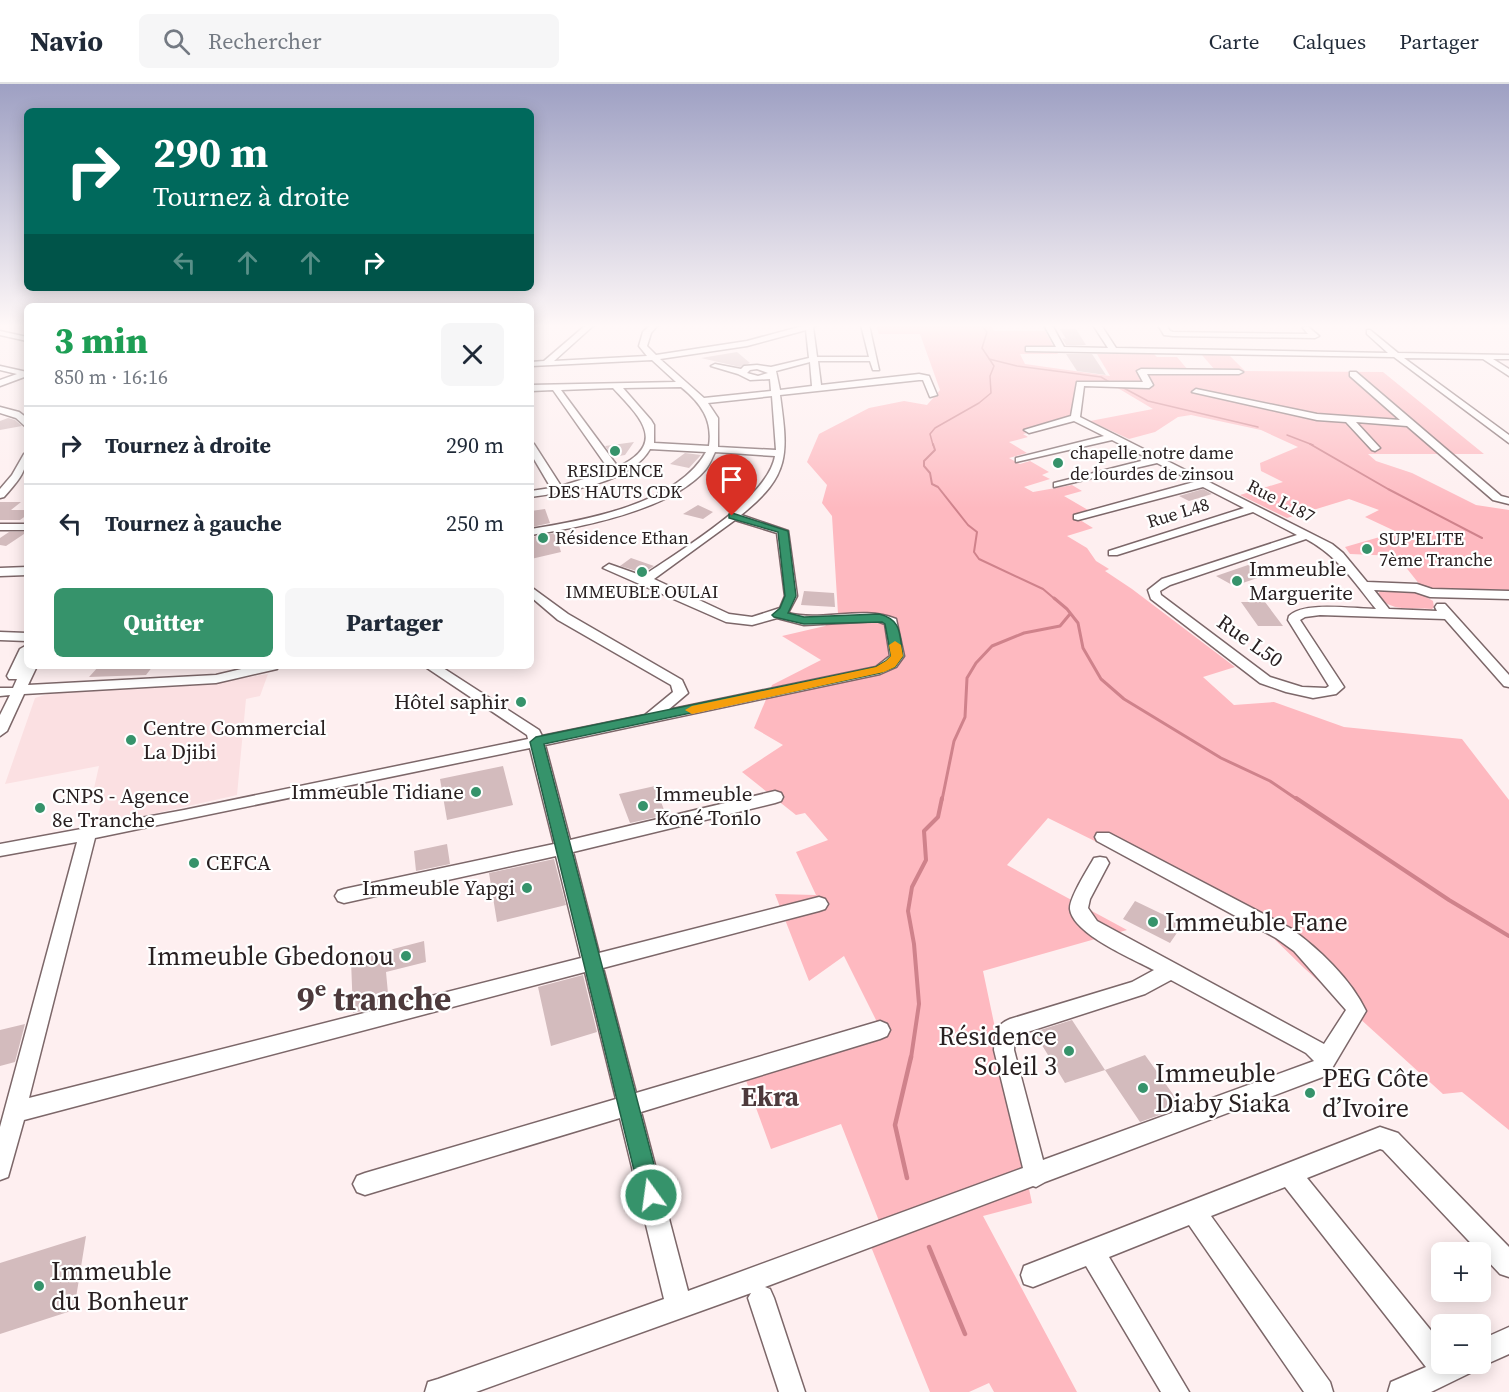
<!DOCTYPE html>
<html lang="fr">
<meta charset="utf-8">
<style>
:root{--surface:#fff;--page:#f6f6f7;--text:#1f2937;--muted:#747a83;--line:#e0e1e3;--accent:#36936b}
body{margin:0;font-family:"Source Serif 4",serif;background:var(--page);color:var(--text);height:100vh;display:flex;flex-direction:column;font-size:22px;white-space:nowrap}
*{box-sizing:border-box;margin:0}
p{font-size:20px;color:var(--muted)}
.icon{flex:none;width:33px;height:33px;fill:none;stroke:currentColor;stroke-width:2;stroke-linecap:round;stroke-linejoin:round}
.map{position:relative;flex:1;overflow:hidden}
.drawer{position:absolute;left:24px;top:219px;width:510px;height:366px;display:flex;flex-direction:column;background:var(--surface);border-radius:9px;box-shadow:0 3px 15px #0003}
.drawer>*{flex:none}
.banner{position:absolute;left:24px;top:24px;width:510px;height:183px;border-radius:9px;box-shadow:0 3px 15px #0003;background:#00695c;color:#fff;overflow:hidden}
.fabs{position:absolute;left:1431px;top:1158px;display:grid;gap:12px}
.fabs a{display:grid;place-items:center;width:60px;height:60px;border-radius:9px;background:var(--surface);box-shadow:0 3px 15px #0003;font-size:30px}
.pin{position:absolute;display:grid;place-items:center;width:51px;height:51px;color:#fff;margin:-62px -26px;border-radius:50% 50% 50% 0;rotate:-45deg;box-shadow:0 0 6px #0007}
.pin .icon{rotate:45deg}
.me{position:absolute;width:66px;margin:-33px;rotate:346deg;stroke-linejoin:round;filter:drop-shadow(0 0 4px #0008)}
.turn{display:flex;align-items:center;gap:21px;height:126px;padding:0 30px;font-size:27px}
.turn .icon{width:78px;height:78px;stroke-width:2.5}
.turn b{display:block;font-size:42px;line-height:51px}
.lanes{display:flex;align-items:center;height:57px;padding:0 30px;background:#0003;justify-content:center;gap:30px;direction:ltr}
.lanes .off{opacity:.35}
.round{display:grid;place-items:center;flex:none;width:63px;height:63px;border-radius:9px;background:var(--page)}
.headline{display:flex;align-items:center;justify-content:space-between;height:102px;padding:0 30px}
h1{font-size:36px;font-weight:800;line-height:45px;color:#1e9e55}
.button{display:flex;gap:12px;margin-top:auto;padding:12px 30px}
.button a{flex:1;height:69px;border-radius:9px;background:var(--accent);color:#fff;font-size:24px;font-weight:800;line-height:69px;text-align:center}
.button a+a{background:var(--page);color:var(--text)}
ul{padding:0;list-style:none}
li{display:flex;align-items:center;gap:18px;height:78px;padding:0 30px;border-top:2px solid var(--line)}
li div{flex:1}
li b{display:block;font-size:22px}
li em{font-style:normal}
header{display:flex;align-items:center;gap:36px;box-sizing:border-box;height:84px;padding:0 30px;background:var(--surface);border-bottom:2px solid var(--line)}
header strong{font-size:28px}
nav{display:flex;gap:33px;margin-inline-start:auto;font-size:21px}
.search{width:420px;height:54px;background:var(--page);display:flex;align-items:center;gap:15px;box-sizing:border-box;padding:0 21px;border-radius:9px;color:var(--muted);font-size:22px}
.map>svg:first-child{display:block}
</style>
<header>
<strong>Navio</strong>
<div class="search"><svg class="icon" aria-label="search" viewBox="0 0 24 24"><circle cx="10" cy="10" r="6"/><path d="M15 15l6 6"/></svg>Rechercher</div>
<nav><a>Carte</a><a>Calques</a><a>Partager</a></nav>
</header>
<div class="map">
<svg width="1509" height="1308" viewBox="0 0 1509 1308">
<rect width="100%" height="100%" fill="#feeff0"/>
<path fill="#fbe0e2" d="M268 590 260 612 246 615 237 711 95 743 103 712 92 713 99 682 5 700 35 614 51 609 202 601Z"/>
<path fill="#feb9c0" d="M876 241H990L994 247H1045L1058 270H1020L1025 280 1110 292 1097 270H1154L1157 273H1177L1188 286H1215L1202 271H1229L1245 287 1383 288 1484 370H1368L1376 377 1412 389 1476 421 1509 426V506L1433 505 1420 501 1397 472 1350 470 1345 463 1397 448 1365 433 1379 426 1349 415 1287 434 1240 411 1283 398 1261 387 1260 379 1298 363 1261 346 1191 331 1178 333 1155 348 1129 355 1090 337 1153 325 1116 303 1081 301 1076 331 1072 338 1023 350 1028 353 1009 358 1027 369 1009 374 1020 380 1030 377 1049 388 1042 391 1050 395 1024 403 1033 408 1072 401 1082 407 1064 412 1088 426 1072 431 1093 444 1067 452 1087 464 1096 477 1109 485 1105 487 1132 505 1235 583 1203 593 1234 621 1274 618 1344 643 1462 655 1509 716V1046L1462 1008 1443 1010 1304 884 1255 836 1048 734 1007 781 1127 846 983 887 1032 1119 983 1132 1077 1308H994L989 1299 969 1308H930L863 1143 879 1137 841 1040 771 1065 740 980 877 938 844 872 809 897 775 810 816 811 796 768 828 756 805 729 796 731 742 688 783 661 754 644 772 601 821 576 782 552 825 542 838 530 832 432 822 419 827 401 807 378 819 350 869 324 904 317 927 321 940 306 920 250H879Z
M1381 506 1418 508 1433 517 1434 523 1432 525C1413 524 1389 528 1377 511Z"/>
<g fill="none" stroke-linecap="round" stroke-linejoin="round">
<path stroke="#cf828b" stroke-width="1.5" d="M989 275 1017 282 1101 293 1111 299
M1120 302 1148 317 1258 343
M1287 351 1313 361
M933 361 930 350 935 344 979 319 991 309 990 292 994 282 982 264 987 248 981 241"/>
<path stroke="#cf828b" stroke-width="2" d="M933 360 935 366 924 377V382L930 389 932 400 938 403 968 441 977 448 974 468 979 475 1043 505 1056 516
M1310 360 1388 405 1482 454"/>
<path stroke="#cf828b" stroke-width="3" d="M1054 514 1067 525 1078 539 1083 564 1101 595 1124 615 1221 674 1270 697 1298 716
M942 716 954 657 965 633 967 594 976 579 992 562 1024 549 1060 542 1070 530"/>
<path stroke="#cf828b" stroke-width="4" d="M1296 714 1449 816 1509 852
M911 974 919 920 914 860 908 827 912 803 926 776 924 747 938 733 942 714"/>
<path stroke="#cf828b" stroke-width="4.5" d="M907 1094 895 1041 911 973
M929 1163 965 1250"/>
</g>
<path fill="#d3bbbd" d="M1060 245H1076L1086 261H1066L1062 254 1066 255Z
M737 268 750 279 740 283 701 274Z
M1066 270H1092L1106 291 1077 287Z
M8 334 15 336 22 342 0 346V337Z
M634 358 625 371 613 373 605 362Z
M685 369 701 371 689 384 670 380Z
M1203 405 1212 410 1189 417 1179 412Z
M0 418H21L11 426H27V431L20 436H0Z
M698 421 713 428 703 435 683 430Z
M545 425 550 439 532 443 531 427Z
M9 448H27L6 462 0 461V454Z
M555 449 561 468 531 475V453Z
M631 474 654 482 643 489 620 482Z
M1248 481 1266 491 1234 502 1216 492Z
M804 507 834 509 835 523 801 521Z
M1241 518H1265L1283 542H1258Z
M99 582H153L146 591 89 593Z
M503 682 513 721 447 736 440 695Z
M655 702 666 731 630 739 619 710Z
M447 760 450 780 416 787 414 767Z
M554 775 566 821 497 838 489 789Z
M1135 817 1183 840 1170 859 1123 835Z
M424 857 426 878 386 888 389 920 353 929 351 876Z
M583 891 597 948 551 962 538 903Z
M1072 936 1105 986 1065 999 1034 948Z
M25 940 15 978 0 982V946Z
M1145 971 1182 1023 1140 1038 1105 986Z
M86 1152 74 1226 0 1250V1179Z"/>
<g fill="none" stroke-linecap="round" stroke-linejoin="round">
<defs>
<path id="minor" d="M586 241H594L554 277 647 272 639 262 643 248 650 241H658L651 249 647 262 656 271 747 257 806 241H817L813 243 817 273H869L861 241H869L879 286H873L870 277H818L821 301 919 290 929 292 937 311 930 313 923 296H919L780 311C788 370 791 391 741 431L788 447 797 512 788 529C823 538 862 521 896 535L904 572 896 583 880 590 545 661 570 756 775 707 781 709 783 713 781 717 775 719 573 768 599 869 819 813 825 815 828 820 825 825 819 827 603 884 636 1009 880 937 887 940 890 946 887 952 880 955 641 1028 688 1207 1023 1084 994 966C995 951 995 941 1010 935L1132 898 1154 886C1133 875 1073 850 1070 825 1069 814 1088 785 1094 774L1100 773 1106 774 1109 779 1090 815 1088 824 1097 837 1324 960 1346 926 1294 867 1276 854 1097 757 1095 753 1097 749H1109L1290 844C1318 864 1351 895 1366 927L1328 991 1045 1098 1036 1103 1033 1102 765 1203 770 1205 774 1214 805 1308H779L748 1214 751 1209 476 1308H425L428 1298 438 1295 664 1215 620 1034 365 1111 357 1108 353 1100 357 1092 365 1089 616 1015 585 888 24 1036 8 1093 0 1096V1043L77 758 0 772V760L184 726 528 655 527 651 424 582H440L539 646 542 652 645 631 673 608 671 601 558 536 531 513V503L568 530 682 596 688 609 668 626 876 583 890 572 885 540 877 537 804 541 777 534 752 541 726 538 603 484 609 480 643 492C679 467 768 415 775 372L715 368C712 374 710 380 706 385 672 426 582 443 531 451V445C586 436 677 420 706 368L650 365C631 399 566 408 531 413V407L551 404 531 370V359L534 360 561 402 610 387 553 306 531 307V301L676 298 652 276 531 282V278L544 277ZM806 246 809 274 771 283 757 281 744 282 741 285 715 280 711 282 738 290 750 296 770 295 771 307 704 314 660 275 747 262ZM810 278 812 302 780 306 776 287ZM757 285 768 289 758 292 747 289 750 286ZM681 303C701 319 713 336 709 362L654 359V341L651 336 623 304ZM613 304C639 332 669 359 618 383L561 306ZM772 312 776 366 718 363V334L708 319ZM735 436 777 449 785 512 780 524 752 533 729 530 654 495ZM530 664 554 760 344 805 338 807 335 812 338 817 344 819 556 772 581 874 29 1014 95 754ZM1171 896 1306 969 1314 977 1043 1076 1014 966 1015 952 1145 910Z
M1044 241H1052L1064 263 1108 264 1093 241H1101L1116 264 1388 269 1367 250V246H1370L1398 269 1509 271V275H1493L1509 285V292L1483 275 1404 274 1509 351V359L1394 273 1026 267V263H1056Z
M1158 241H1166L1170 247 1173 248 1308 250 1303 244 1307 242 1319 252 1315 254 1173 252 1164 251Z
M0 247 27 253V257L0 251Z
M0 282 27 288V292L0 302V296L17 290 0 286Z
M1141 285 1239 286 1243 288 1239 290H1147L1153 301 1149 304 1084 302 1080 333 1332 460 1343 469 1367 498 1417 500 1432 505 1509 507V515L1430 513 1415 508 1374 506 1389 525 1437 527 1435 523 1437 520H1445L1509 591V603L1504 602 1445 535 1320 531 1305 533 1300 536 1344 603 1336 610 1313 614 1286 608 1260 599 1151 515 1148 506 1162 495 1297 451 1253 428 1117 471H1109V467L1244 424 1203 403 1078 436 1074 435V431L1194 398 1157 379 1054 403V399L1149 375 1112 356 1016 378V374L1104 352 1074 337 1029 349 1024 346 1071 332 1077 298H1143L1137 287ZM1306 455C1338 472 1354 498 1376 525 1354 525 1304 517 1289 532L1288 536 1329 602 1326 604 1302 603 1270 593 1161 511 1160 507 1170 501Z
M1350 288H1356L1501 412 1509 414V420L1493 416 1407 342 1356 338 1380 364 1375 367 1372 366 1346 338 1317 336 1192 308 1196 305 1317 330 1400 336 1350 292Z
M0 323 19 328 27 334V344L16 334 0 329Z
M27 369C27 389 16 399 4 413L0 414V405L12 391 24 370Z
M0 440H27V446H0Z
M27 483V491L0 492V484Z
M0 548 27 549V557L0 556Z
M27 561V582H37L28 601 216 591 254 582H279L277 585 216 599 24 610 7 647 0 652V631L10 611 0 612V604H13L17 595H9L7 592 20 565Z
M1380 1043 1398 1049 1509 1163V1193L1500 1190 1383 1066 1380 1065 1307 1094 1442 1260V1280H1480V1256L1509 1243V1270L1480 1283 1474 1281 1470 1289 1431 1308H1388L1391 1298 1426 1283 1285 1103 1211 1132 1330 1298 1333 1308H1304L1189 1141 1109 1173 1189 1308H1161L1086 1182 1033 1203 1024 1200 1021 1191 1024 1182Z"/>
</defs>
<use href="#minor" stroke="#7c6769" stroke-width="3"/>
<use href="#minor" fill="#fff" fill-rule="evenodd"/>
</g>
<linearGradient id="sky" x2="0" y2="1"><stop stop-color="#9ea0c3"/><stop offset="0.57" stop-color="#fff8f8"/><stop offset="1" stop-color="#fff8f8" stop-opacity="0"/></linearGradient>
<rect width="1509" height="424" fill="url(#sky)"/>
<path fill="#36936b" stroke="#236046" stroke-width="1.5" d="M732 429 788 447 796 512 788 529 804 533 879 530C903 536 899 551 903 572L895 583 880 589 544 660 662 1111 659 1118 651 1121 643 1118 640 1111 530 658 536 653 876 583 886 577 891 572 885 540 882 538 804 540 774 533 772 531 780 524 785 512 778 448 729 434V430Z"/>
<path fill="#f59e0b" d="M895 557 901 561 903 572 895 583 884 588 692 630 685 626 692 622 876 583 886 577 891 572 889 561Z"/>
<g fill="#36936b" stroke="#fff" stroke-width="2">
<circle cx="615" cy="367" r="6"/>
<circle cx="1058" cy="379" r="6"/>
<circle cx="543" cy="454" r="6"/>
<circle cx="1367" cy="465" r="6"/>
<circle cx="642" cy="488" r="6"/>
<circle cx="1237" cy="497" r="6"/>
<circle cx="521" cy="618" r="6"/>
<circle cx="131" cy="656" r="6"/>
<circle cx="476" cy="708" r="6"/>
<circle cx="643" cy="722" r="6"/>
<circle cx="40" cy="724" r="6"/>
<circle cx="194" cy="779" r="6"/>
<circle cx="527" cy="804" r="6"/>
<circle cx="1153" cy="838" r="6"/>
<circle cx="406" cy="872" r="6"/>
<circle cx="1069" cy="967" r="6"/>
<circle cx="1143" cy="1004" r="6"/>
<circle cx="1310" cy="1009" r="6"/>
<circle cx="39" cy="1202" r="6"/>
</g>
<g text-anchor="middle" stroke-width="4.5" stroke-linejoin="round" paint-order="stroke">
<g font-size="18" fill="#292021" stroke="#fff" text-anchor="start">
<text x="1070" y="375">chapelle notre dame<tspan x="1070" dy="21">de lourdes de zinsou</tspan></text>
<text x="615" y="393" text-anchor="middle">RESIDENCE<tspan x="615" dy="21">DES HAUTS CDK</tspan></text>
<text x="555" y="460">Résidence Ethan</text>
<text x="1379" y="461">SUP'ELITE<tspan x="1379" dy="21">7ème Tranche</tspan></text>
<text x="642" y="514" text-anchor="middle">IMMEUBLE OULAI</text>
</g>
<g font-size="18" fill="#292021" stroke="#fff">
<text transform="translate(1281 417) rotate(27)" y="6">Rue L187</text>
<text transform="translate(1178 429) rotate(-17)" y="6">Rue L48</text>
</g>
<g font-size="21" fill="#292021" stroke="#fff" text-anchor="start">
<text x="1249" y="492">Immeuble<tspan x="1249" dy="24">Marguerite</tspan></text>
<text x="509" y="625" text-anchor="end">Hôtel saphir</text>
<text x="143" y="651">Centre Commercial<tspan x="143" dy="24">La Djibi</tspan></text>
<text x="464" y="715" text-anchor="end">Immeuble Tidiane</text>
<text x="655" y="717">Immeuble<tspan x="655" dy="24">Koné Tonlo</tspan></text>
<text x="52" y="719">CNPS - Agence<tspan x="52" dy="24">8e Tranche</tspan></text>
<text x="206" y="786">CEFCA</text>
<text x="515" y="811" text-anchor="end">Immeuble Yapgi</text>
</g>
<g font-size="21" fill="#292021" stroke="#fff">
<text transform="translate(1250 557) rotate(35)" y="7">Rue L50</text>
</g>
<g font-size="26" fill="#292021" stroke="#fff" text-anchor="start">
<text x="1165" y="847">Immeuble Fane</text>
<text x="394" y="881" text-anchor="end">Immeuble Gbedonou</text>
<text x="1057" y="961" text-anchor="end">Résidence<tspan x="1057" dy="30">Soleil 3</tspan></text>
<text x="1155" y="998">Immeuble<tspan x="1155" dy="30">Diaby Siaka</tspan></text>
<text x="1322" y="1003">PEG Côte<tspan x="1322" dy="30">d’Ivoire</tspan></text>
<text x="51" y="1196">Immeuble<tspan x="51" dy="30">du Bonheur</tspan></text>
</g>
<g font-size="27" font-weight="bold" fill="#4d3a3c" stroke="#fff">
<text x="770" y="1022">Ekra</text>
</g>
<g font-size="33" font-weight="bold" fill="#4d3a3c" stroke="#fff">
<text x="374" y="926">9ᵉ tranche</text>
</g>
</g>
</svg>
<div class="fabs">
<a>+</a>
<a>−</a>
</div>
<div class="pin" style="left:732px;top:432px;background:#d93025"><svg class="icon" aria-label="arrive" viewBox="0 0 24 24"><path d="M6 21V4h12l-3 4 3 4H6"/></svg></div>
<svg class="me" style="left:651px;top:1111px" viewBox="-20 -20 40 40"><circle r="17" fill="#36936b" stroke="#fff" stroke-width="3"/><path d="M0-11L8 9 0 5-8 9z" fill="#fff"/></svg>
<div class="banner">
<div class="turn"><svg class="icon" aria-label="right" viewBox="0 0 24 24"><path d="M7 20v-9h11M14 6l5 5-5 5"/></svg><div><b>290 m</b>Tournez à droite</div></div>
<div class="lanes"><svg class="icon off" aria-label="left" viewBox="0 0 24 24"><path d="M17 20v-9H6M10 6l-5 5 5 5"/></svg><svg class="icon off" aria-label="ahead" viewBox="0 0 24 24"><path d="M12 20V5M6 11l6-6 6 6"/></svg><svg class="icon off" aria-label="ahead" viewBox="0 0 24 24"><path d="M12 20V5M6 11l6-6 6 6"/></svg><svg class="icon" aria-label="right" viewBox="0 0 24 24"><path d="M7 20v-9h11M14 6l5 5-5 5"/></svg></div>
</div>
<section class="drawer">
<div class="headline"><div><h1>3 min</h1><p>850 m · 16:16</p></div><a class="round"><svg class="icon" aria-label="close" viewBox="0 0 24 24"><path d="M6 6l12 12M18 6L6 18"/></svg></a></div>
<ul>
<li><svg class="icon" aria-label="right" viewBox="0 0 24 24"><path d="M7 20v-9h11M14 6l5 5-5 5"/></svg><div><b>Tournez à droite</b></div><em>290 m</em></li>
<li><svg class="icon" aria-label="left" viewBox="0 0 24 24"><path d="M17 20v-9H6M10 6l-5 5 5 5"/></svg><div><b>Tournez à gauche</b></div><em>250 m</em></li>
</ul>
<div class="button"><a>Quitter</a><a>Partager</a></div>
</section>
</div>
